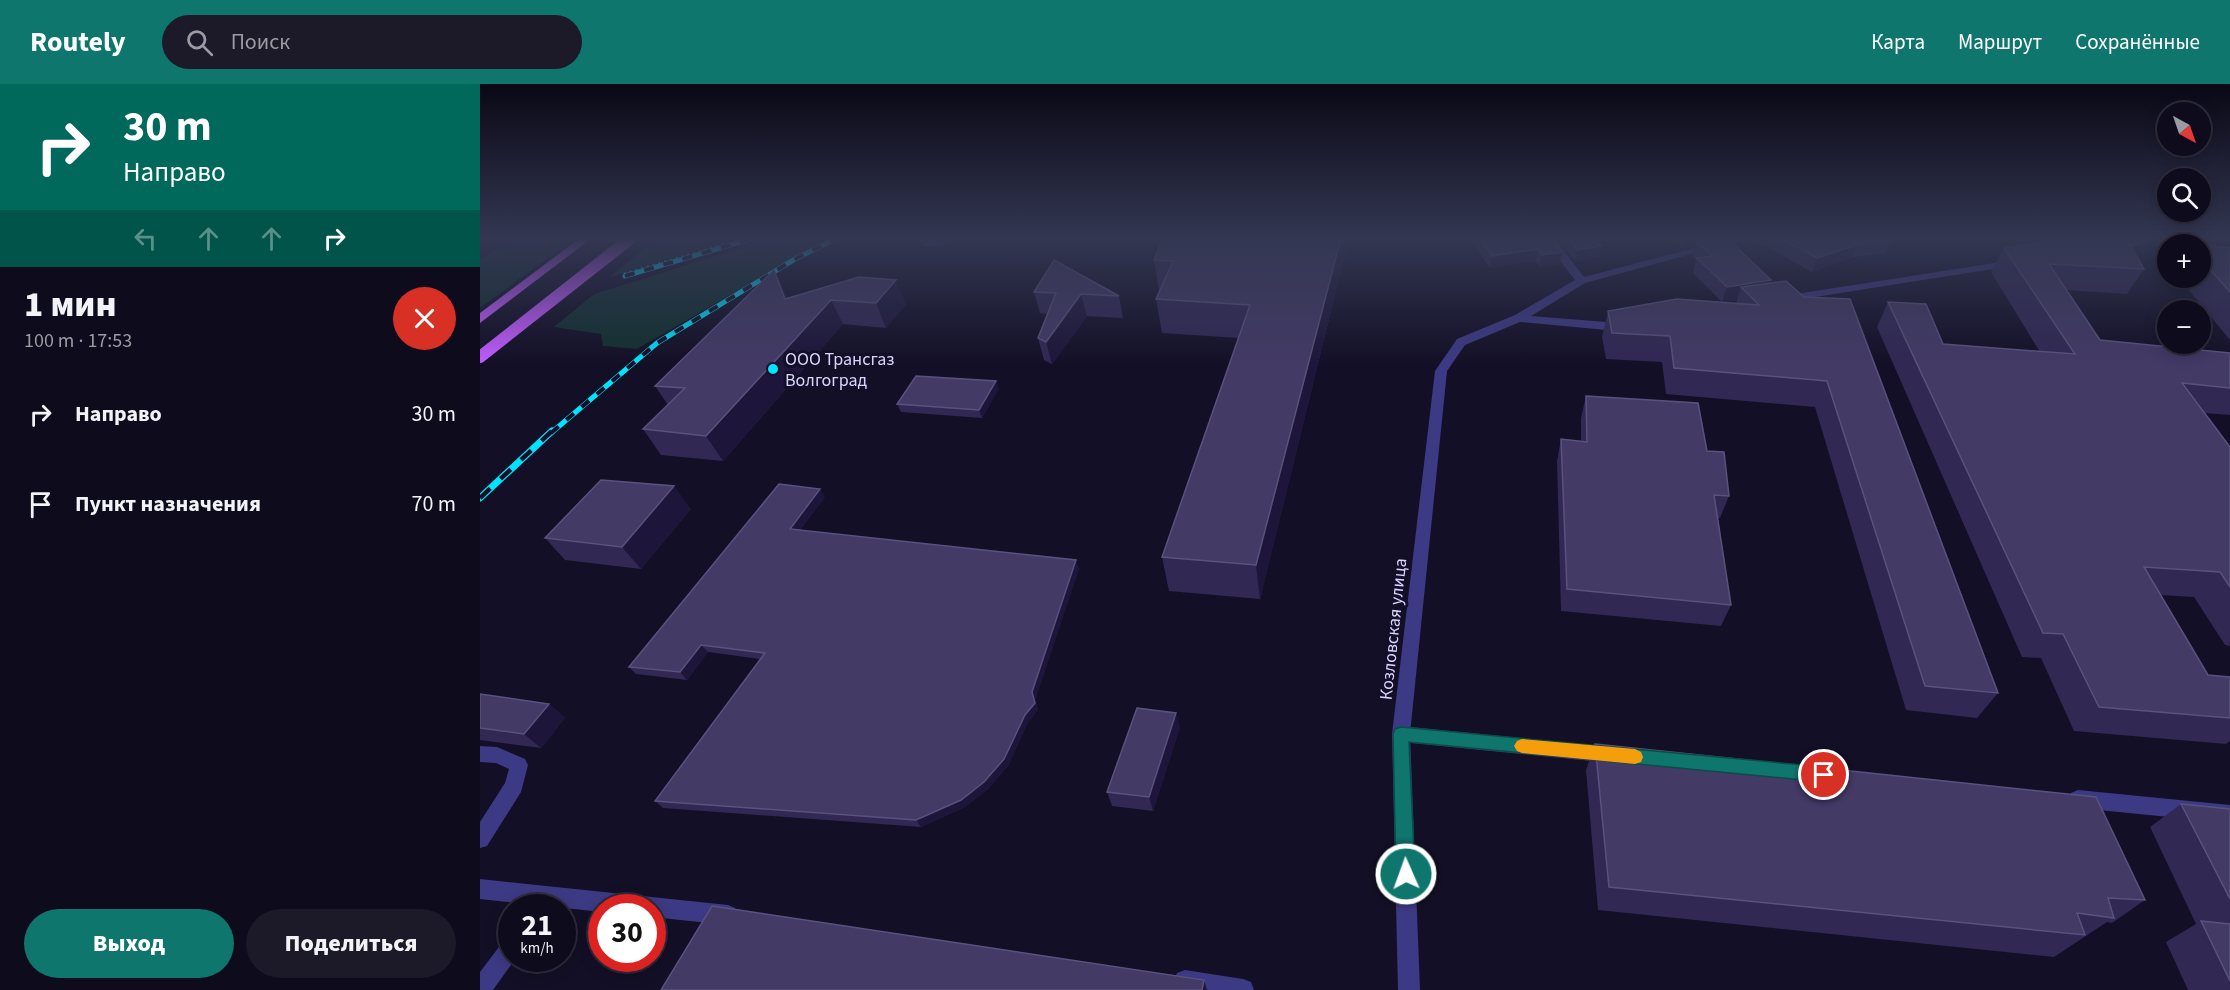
<!DOCTYPE html>
<html lang="ru">
<meta charset="utf-8">
<style>
:root{--surface:#0e0b1c;--page:#1c1929;--text:#f1f3f6;--muted:#9b9ba3;--line:#2e2b3b;--accent:#0f766e}
body{margin:0;font-family:"Source Sans 3",sans-serif;background:var(--page);color:var(--text);height:100vh;display:flex;flex-direction:column;font-size:22px;white-space:nowrap}
*{box-sizing:border-box;margin:0}
p{font-size:20px;color:var(--muted)}
.icon{flex:none;width:33px;height:33px;fill:none;stroke:currentColor;stroke-width:2;stroke-linecap:round;stroke-linejoin:round}
.map{position:relative;flex:1;overflow:hidden}
.panel{display:flex;flex-direction:column;background:var(--surface);width:480px}
.panel>*{flex:none}
.top-card{background:#00695c;color:#fff;overflow:hidden}
.needle{width:39px;rotate:140deg}
.buttons{position:absolute;left:1677px;top:18px;display:grid;gap:12px}
.buttons a{display:grid;place-items:center;width:54px;height:54px;border-radius:50%;background:var(--surface);box-shadow:0 3px 15px #0003,0 0 0 2px var(--line);font-size:30px}
.speed{position:absolute;left:18px;top:810px;display:flex;gap:12px;font-size:30px;font-weight:700;text-align:center}
.speed>*{display:grid;place-content:center;width:78px;height:78px;border-radius:50%;background:var(--surface);box-shadow:0 3px 15px #0003,0 0 0 2px var(--line);line-height:1}
.speed small{font-size:15px;font-weight:400}
.speed .limit{border:9px solid #d22;background:#fff;color:#111}
.pin{position:absolute;display:grid;place-items:center;width:51px;height:51px;color:#fff;margin:-26px;border:3px solid #fff;border-radius:50%;box-shadow:0 2px 6px #0007}
.me{position:absolute;width:66px;margin:-33px;rotate:358deg;stroke-linejoin:round;filter:drop-shadow(0 0 4px #0008)}
.turn{display:flex;align-items:center;gap:21px;height:126px;padding:0 24px;font-size:27px}
.turn .icon{width:78px;height:78px;stroke-width:2.5}
.turn b{display:block;font-size:42px;line-height:51px}
.lanes{display:flex;align-items:center;height:57px;padding:0 24px;background:#0003;justify-content:center;gap:30px;direction:ltr}
.lanes .off{opacity:.35}
.round{display:grid;place-items:center;flex:none;width:63px;height:63px;border-radius:32px;background:var(--page)}
.head{display:flex;align-items:center;justify-content:space-between;height:102px;padding:0 24px}
h1{font-size:36px;font-weight:800;line-height:45px}
.cta{display:flex;gap:12px;margin-top:auto;padding:12px 24px}
.cta a{flex:1;height:69px;border-radius:36px;background:var(--accent);color:#fff;font-size:24px;font-weight:800;line-height:69px;text-align:center}
.cta a+a{background:var(--page);color:var(--text)}
ul{padding:0;list-style:none}
li{display:flex;align-items:center;gap:18px;height:90px;padding:0 24px}
li div{flex:1}
li b{display:block;font-size:22px}
li em{font-style:normal}
header{display:flex;align-items:center;gap:36px;box-sizing:border-box;height:84px;padding:0 30px;background:var(--accent);color:#fff}
header strong{font-size:28px}
nav{display:flex;gap:33px;margin-inline-start:auto;font-size:21px}
.search{width:420px;height:54px;background:var(--page);display:flex;align-items:center;gap:15px;box-sizing:border-box;padding:0 21px;border-radius:33px;color:var(--muted);font-size:22px}
main{display:flex;flex:1;min-height:0}
.map>svg:first-child{display:block}
</style>
<header>
<strong>Routely</strong>
<div class="search"><svg class="icon" aria-label="search" viewBox="0 0 24 24"><circle cx="10" cy="10" r="6"/><path d="M15 15l6 6"/></svg>Поиск</div>
<nav><a>Карта</a><a>Маршрут</a><a>Сохранённые</a></nav>
</header>
<main>
<section class="panel">
<div class="top-card">
<div class="turn"><svg class="icon" aria-label="right" viewBox="0 0 24 24"><path d="M7 20v-9h11M14 6l5 5-5 5"/></svg><div><b>30 m</b>Направо</div></div>
<div class="lanes"><svg class="icon off" aria-label="left" viewBox="0 0 24 24"><path d="M17 20v-9H6M10 6l-5 5 5 5"/></svg><svg class="icon off" aria-label="ahead" viewBox="0 0 24 24"><path d="M12 20V5M6 11l6-6 6 6"/></svg><svg class="icon off" aria-label="ahead" viewBox="0 0 24 24"><path d="M12 20V5M6 11l6-6 6 6"/></svg><svg class="icon" aria-label="right" viewBox="0 0 24 24"><path d="M7 20v-9h11M14 6l5 5-5 5"/></svg></div>
</div>
<div class="head"><div><h1>1 мин</h1><p>100 m · 17:53</p></div><a class="round" style="background:#d93025;color:#fff"><svg class="icon" aria-label="close" viewBox="0 0 24 24"><path d="M6 6l12 12M18 6L6 18"/></svg></a></div>
<ul>
<li><svg class="icon" aria-label="right" viewBox="0 0 24 24"><path d="M7 20v-9h11M14 6l5 5-5 5"/></svg><div><b>Направо</b></div><em>30 m</em></li>
<li><svg class="icon" aria-label="arrive" viewBox="0 0 24 24"><path d="M6 21V4h12l-3 4 3 4H6"/></svg><div><b>Пункт назначения</b></div><em>70 m</em></li>
</ul>
<div class="cta"><a>Выход</a><a>Поделиться</a></div>
</section>
<div class="map">
<svg width="1750" height="906" viewBox="0 0 1750 906">
<rect width="100%" height="100%" fill="#130f26"/>
<path fill="#12302f" d="M36 154H95L0 224V175Z
M177 154H259L130 193Z
M294 154H333L334 159 329 165 157 265 123 262 121 250 74 243 114 210Z"/>
<g fill="none" stroke-linecap="round" stroke-linejoin="round">
<path stroke="#2fb8b0" stroke-width="3" stroke-dasharray="2 4" stroke-linecap="butt" d="M144 190 266 154"/>
<path fill="#3d3a85" fill-rule="evenodd" d="M921 642 1132 663 1138 665 1141 671 1138 677 1132 679 921 658 915 656 912 650 915 644Z
M0 662 17 663 45 675 48 681 41 708 7 762 0 764V738L25 699 29 685 16 679 0 678Z
M1598 706 1750 721V739L1598 724 1591 721 1589 715 1591 709Z
M32 852V874H36L13 906H0V888L25 855Z"/>
<path fill="#3d3a85" fill-rule="evenodd" d="M438 154H449L451 156 484 154 448 163 444 162Z
M1063 154H1074L1104 193 1253 154H1270L1105 199 1051 232 1127 238 1143 236 1149 240 1147 243 1127 246 1040 238 985 261 967 287 930 650 940 906H918L912 650 955 287 977 255 1035 231 1095 196Z
M1657 154H1671C1661 162 1635 172 1624 164Z
M1534 176 1539 179 1538 181 1303 218 1297 215 1303 212Z"/>
<path fill="#3d3a85" fill-rule="evenodd" d="M0 795 248 821 255 824 258 831 255 838 248 841 172 833V824H122V828L0 815Z
M705 886 763 895 771 898 774 906H701L697 905 694 897 697 889Z"/>
<path fill="#c25bff" fill-rule="evenodd" d="M100 154H112L0 239V229Z"/>
<defs>
<path id="rail-far1" d="M145 192 274 154
M71 349 177 259 315 175 357 154"/>
<path id="rail" d="M0 414 72 347"/>
</defs>
<use href="#rail-far1" stroke="#00e5ff" stroke-width="5"/>
<use href="#rail" stroke="#00e5ff" stroke-width="7"/>
<use href="#rail-far1" stroke="#130f26" stroke-width="4" stroke-dasharray="10" stroke-linecap="butt"/>
<use href="#rail" stroke="#130f26" stroke-width="4.5" stroke-dasharray="14" stroke-linecap="butt"/>
<path stroke="#c25bff" stroke-width="12" d="M0 273 151 154"/>
</g>
<path fill="#312854" d="M869 154 780 515 689 507 682 473 759 254 682 249 676 215 679 207 674 176Z
M989 154H1071L1082 168 1080 180 1060 183 1056 177 1010 184Z
M1077 154H1120L1119 159 1121 162 1118 173 1095 177Z
M1189 154H1247L1291 196 1290 199 1306 197 1518 609 1497 634 1426 626 1335 323 1186 310 1182 278 1126 275 1122 253 1128 227 1256 219 1257 216 1242 218 1213 189 1216 176 1212 172 1215 162 1203 165Z
M1272 154H1426L1425 156 1410 160 1406 169 1373 173 1332 188Z
M1720 161 1750 164V256L1699 194H1720Z
M1524 164 1664 185 1647 210 1586 206 1620 256 1750 269V331L1725 329 1750 363V562L1745 561 1714 513 1680 511 1750 634V657L1746 660 1594 647 1561 574 1542 573 1397 243 1408 218 1463 260 1560 268 1511 188Z
M379 193 426 220 406 244 363 240 243 377 181 371 163 345 188 321 175 302 306 210 308 214Z
M554 208 639 212 643 234 607 232 572 280 564 276 558 254 567 230 560 229Z
M519 304 502 334 421 328 417 320Z
M1106 312 1227 367 1249 412 1240 434H1238L1251 521 1241 542 1081 527 1077 377 1081 355 1101 357V334Z
M345 413 320 446 599 484 555 616 558 626 548 638 528 682 508 705 485 723 441 743 183 724 175 717 280 575 228 568 207 596 156 590 149 583Z
M211 425 161 485 85 476 65 454Z
M0 610 69 620 85 634 61 664 0 656Z
M700 643 673 727 632 722 627 708Z
M1115 660 1665 816 1632 839 1627 838 1574 873 1118 826 1106 686Z
M1701 720 1750 725V906H1708L1686 858 1716 840 1670 743Z"/>
<path fill="#1d163a" d="M861 154H869L780 515 776 481Z
M1111 154H1120L1118 161Z
M1206 154H1232L1216 158 1215 162 1203 165Z
M1403 154H1426L1425 156 1410 160 1412 156Z
M1379 160 1373 173 1332 188 1337 174Z
M1121 162 1118 173 1095 177 1097 166Z
M1058 165 1056 177 1010 184 1012 172Z
M1082 168 1080 180 1060 183 1062 171Z
M294 186 306 210 317 239 305 215Z
M416 196 426 220 406 244 396 219Z
M1291 196 1286 211 1261 203 1257 216 1242 218 1247 203Z
M601 210 607 232 572 280 566 258Z
M351 216 363 240 243 377 226 352Z
M516 297 519 304 502 334 499 326Z
M194 402 211 425 161 485 142 463Z
M340 405 345 413 315 453 310 445Z
M596 476 599 484 555 616 558 626 548 638 528 682 508 705 485 723 441 743 436 736 552 608Z
M221 561 228 568 207 596 200 588Z
M69 620 85 634 61 664 44 650Z
M696 629 700 643 673 727 669 713Z
M724 896 727 906H722Z"/>
<path fill="#433a66" stroke="#5a527e" stroke-width="1.5" d="M683 154H861L776 481 682 473 770 221 676 215 693 177 674 176Z
M999 154H1071L1082 168 1062 171 1058 165 1012 172Z
M1088 154H1114L1121 162 1097 166Z
M1229 154H1247L1291 196 1247 203 1217 174 1233 172 1216 158Z
M1300 154H1410L1412 156 1379 160 1337 174Z
M1589 154H1646L1664 185 1569 180 1620 256 1750 269V304L1702 299 1750 363V503L1740 488 1664 483 1728 591 1750 593V634L1619 623 1583 550 1563 549 1408 218 1446 220 1463 260 1595 270 1524 164Z
M1720 161 1750 164V208L1720 174Z
M574 176 639 212 601 210 566 258 558 254 576 209 554 208Z
M294 186 305 215 379 193 416 196 396 219 351 216 226 352 163 345 205 304 175 302Z
M1306 197 1324 213 1370 215 1518 609 1445 602 1347 297 1194 284 1190 252 1132 249 1128 227 1197 215 1279 221 1261 203Z
M436 292 516 297 499 326 417 320Z
M1106 312 1218 319 1227 367 1244 368 1249 412 1234 411 1251 521 1087 505 1081 355 1107 358Z
M121 396 194 402 142 463 65 454Z
M299 400 340 405 310 445 596 476 552 608 555 619 545 631 524 675 504 698 481 716 436 736 175 717 285 569 221 561 200 588 149 583Z
M0 610 69 620 44 650 0 644Z
M657 624 696 629 669 713 627 708Z
M1115 660 1616 713 1665 816 1628 814 1634 834 1597 829 1605 851 1129 803Z
M1701 720 1750 725V815Z
M232 822 724 896 722 906H181Z
M1721 837 1750 840V897Z"/>
<linearGradient id="sky" x2="0" y2="1"><stop stop-color="#0a0815"/><stop offset="0.55" stop-color="#333752"/><stop offset="1" stop-color="#333752" stop-opacity="0"/></linearGradient>
<rect width="1750" height="281" fill="url(#sky)"/>
<path fill="#0f766e" stroke="#0a4d48" stroke-width="1.5" d="M921 643 1344 683 1350 686 1353 691 1350 696 1344 698 929 658 935 790 932 796 926 799 919 796 916 790 913 650 915 645Z"/>
<path fill="#f59e0b" d="M1042 655 1155 665 1161 668 1163 673 1161 678 1155 680 1042 669 1037 667 1034 662 1037 657Z"/>
<circle fill="#00e5ff" stroke="#130f26" stroke-width="2" cx="293" cy="285" r="6"/>
<g text-anchor="middle" stroke-width="6" stroke-linejoin="round" paint-order="stroke">
<g font-size="18" fill="#d9d4ff" stroke="#130f26" text-anchor="start">
<text x="305" y="281">ООО Трансгаз<tspan x="305" dy="21">Волгоград</tspan></text>
</g>
<g font-size="18" fill="#d9d4ff" stroke="#130f26">
<text transform="translate(913 545) rotate(-84)" y="6">Козловская улица</text>
</g>
</g>
</svg>
<div class="buttons">
<a><svg class="needle" viewBox="-14 -14 28 28"><path d="M0-13l5 13h-10z" fill="#e53935"/><path d="M0 13l5-13h-10z" fill="#9b9ba3"/></svg></a>
<a><svg class="icon" aria-label="search" viewBox="0 0 24 24"><circle cx="10" cy="10" r="6"/><path d="M15 15l6 6"/></svg></a>
<a>+</a>
<a>−</a>
</div>
<div class="speed"><div>21<small>km/h</small></div><div class="limit">30</div></div>
<div class="pin" style="left:1344px;top:691px;background:#d93025"><svg class="icon" aria-label="arrive" viewBox="0 0 24 24"><path d="M6 21V4h12l-3 4 3 4H6"/></svg></div>
<svg class="me" style="left:926px;top:790px" viewBox="-20 -20 40 40"><circle r="17" fill="#0f766e" stroke="#fff" stroke-width="3"/><path d="M0-11L8 9 0 5-8 9z" fill="#fff"/></svg>
</div>
</main>
